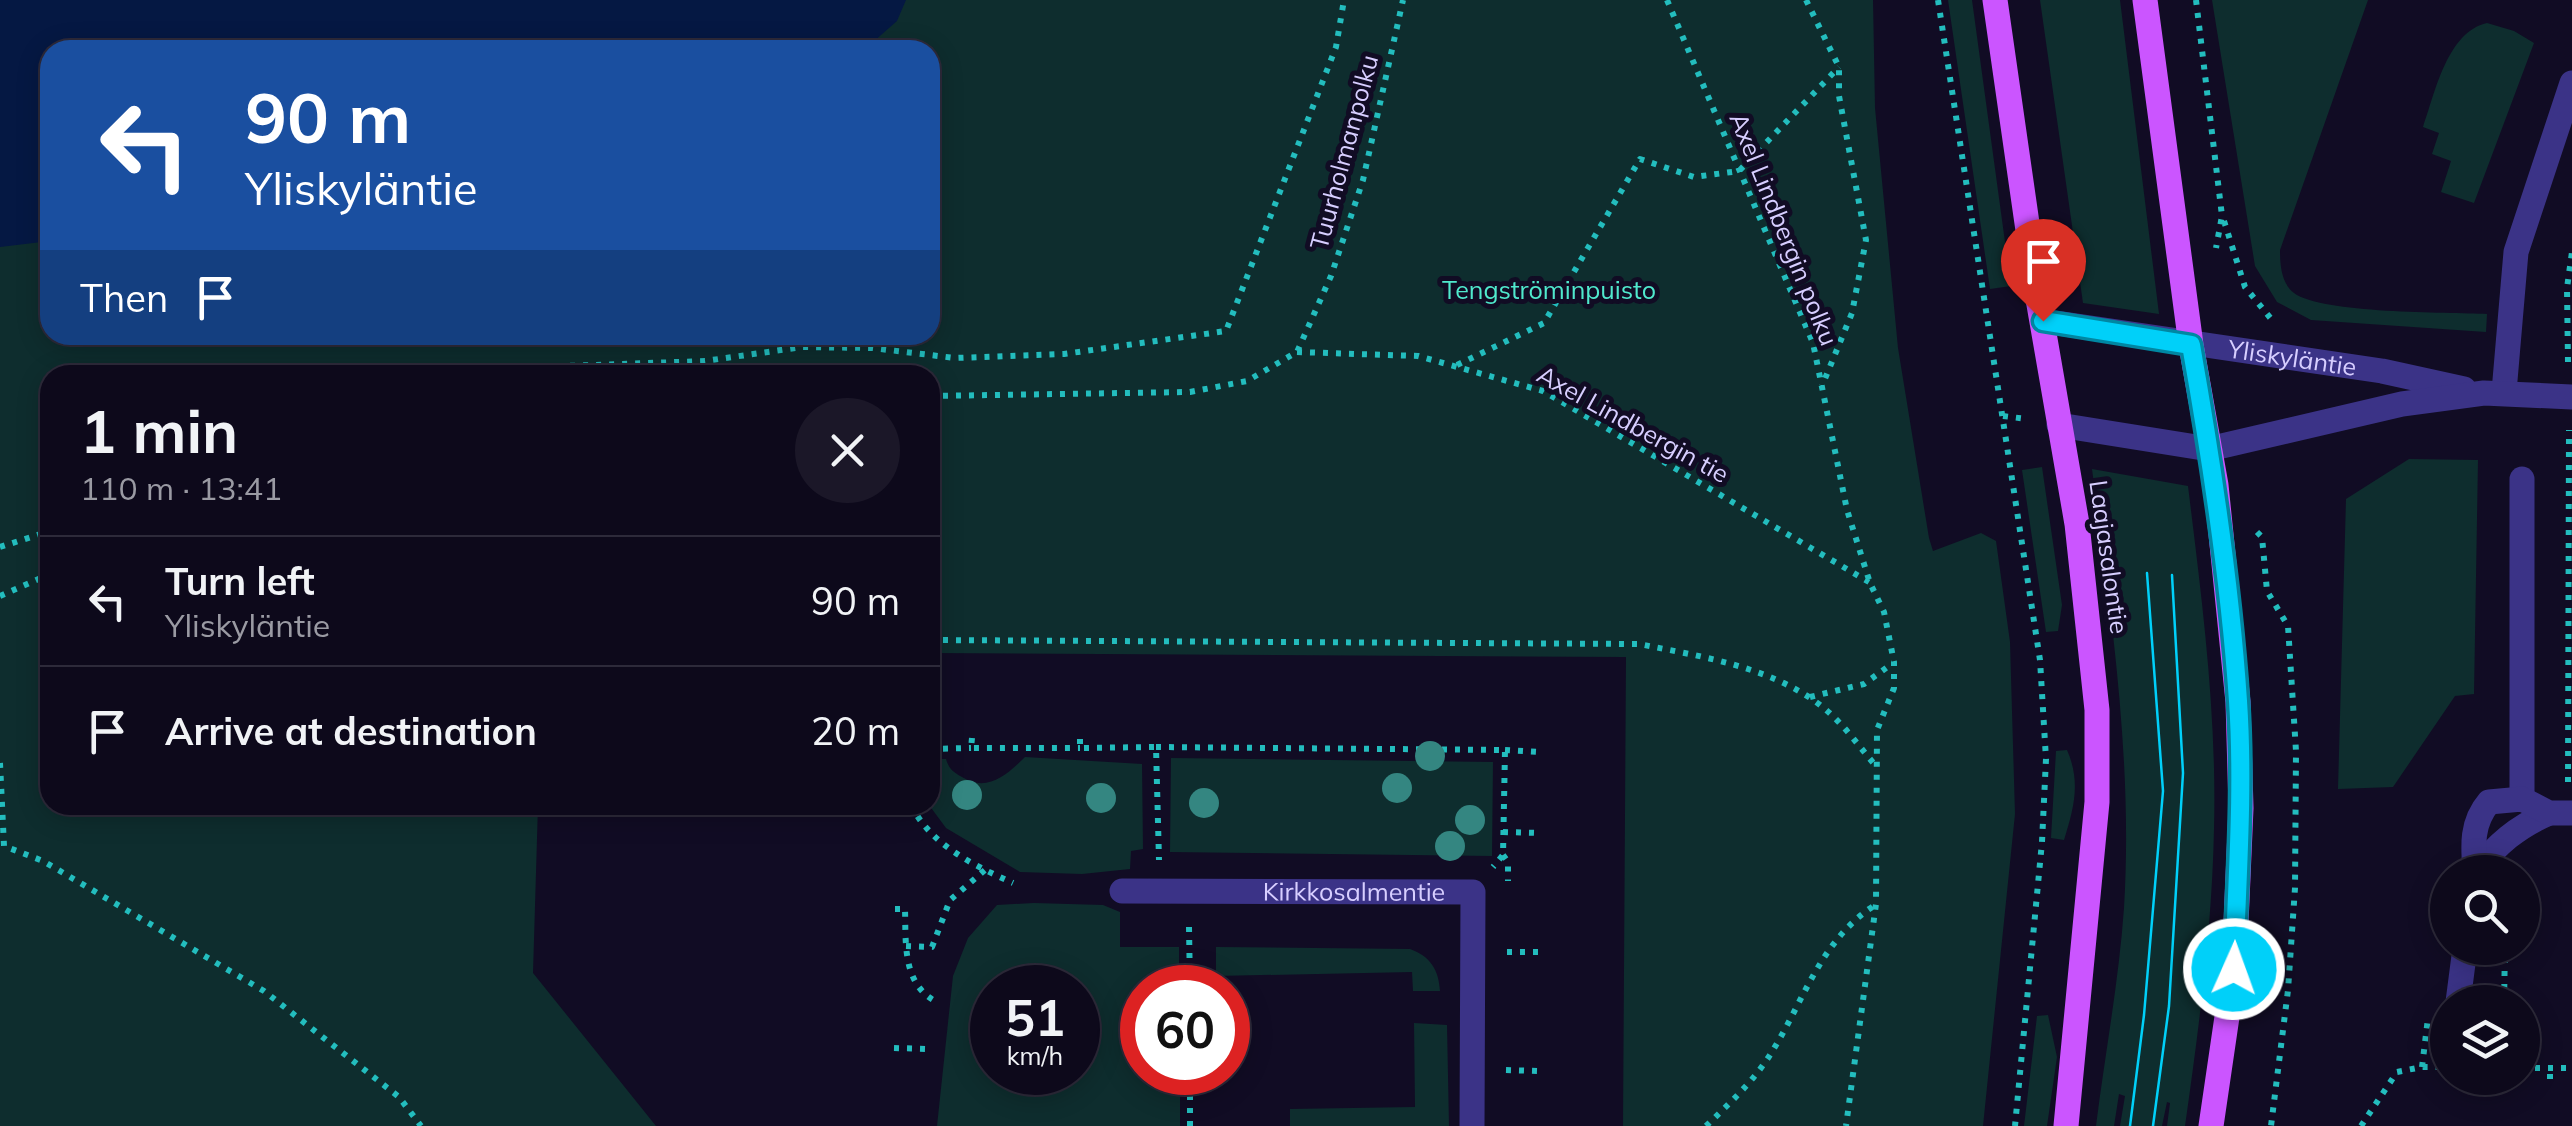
<!DOCTYPE html>
<meta charset="utf-8">
<style>
:root{--surface:#0d091b;--page:#1b1728;--text:#f1f3f6;--muted:#9a9aa3;--line:#2d2a3a}
body{margin:0;font-family:Mulish,sans-serif;background:var(--page);color:var(--text);height:100vh;display:flex;flex-direction:column;font-size:38px;white-space:nowrap}
*{box-sizing:border-box;margin:0}
p{font-size:32px;color:var(--muted)}
.icon{flex:none;width:55px;height:55px;fill:none;stroke:currentColor;stroke-width:2;stroke-linecap:round;stroke-linejoin:round}
.map{position:relative;flex:1;overflow:hidden}
.details{position:absolute;left:40px;top:365px;width:900px;height:450px;display:flex;flex-direction:column;background:var(--surface);border-radius:30px;box-shadow:0 5px 25px #0003,0 0 0 2px var(--line)}
.details>*{flex:none}
.top-card{position:absolute;left:40px;top:40px;width:900px;height:305px;border-radius:30px;box-shadow:0 5px 25px #0003,0 0 0 2px var(--line);background:#1a4fa0;color:#fff;overflow:hidden}
.tools{position:absolute;left:2430px;top:855px;display:grid;gap:20px}
.tools a{display:grid;place-items:center;width:110px;height:110px;border-radius:50%;background:var(--surface);box-shadow:0 5px 25px #0003,0 0 0 2px var(--line);font-size:50px}
.speed{position:absolute;left:970px;top:965px;display:flex;gap:20px;font-size:50px;font-weight:700;text-align:center}
.speed>*{display:grid;place-content:center;width:130px;height:130px;border-radius:50%;background:var(--surface);box-shadow:0 5px 25px #0003,0 0 0 2px var(--line);line-height:1}
.speed small{font-size:25px;font-weight:400}
.speed .limit{border:15px solid #d22;background:#fff;color:#111}
.pin{position:absolute;display:grid;place-items:center;width:85px;height:85px;color:#fff;margin:-102px -42px;border-radius:50% 50% 50% 0;rotate:-45deg;box-shadow:0 0 10px #0007}
.pin .icon{rotate:45deg}
.me{position:absolute;width:110px;margin:-55px;rotate:2deg;stroke-linejoin:round;filter:drop-shadow(0 0 8px #0008)}
.turn{display:flex;align-items:center;gap:35px;height:210px;padding:0 40px;font-size:45px}
.turn .icon{width:130px;height:130px;stroke-width:2.5}
.turn b{display:block;font-size:70px;line-height:85px}
.then{display:flex;align-items:center;height:95px;padding:0 40px;background:#0003;gap:20px;font-size:38px}
.round{display:grid;place-items:center;flex:none;width:105px;height:105px;border-radius:52px;background:var(--page)}
.summary{display:flex;align-items:center;justify-content:space-between;height:170px;padding:0 40px}
h1{font-size:60px;font-weight:700;line-height:75px}
ul{padding:0;list-style:none}
li{display:flex;align-items:center;gap:30px;height:130px;padding:0 40px;border-top:2px solid var(--line)}
li div{flex:1}
li b{display:block;font-size:38px}
li em{font-style:normal}
.map>svg:first-child{display:block}
</style>
<div class="map">
<svg width="2572" height="1126" viewBox="0 0 2572 1126">
<rect width="100%" height="100%" fill="#110c24"/>
<path fill="#0e2d2e" fill-rule="evenodd" d="M581 0H1873L1875 108 1898 348 1929 538 1933 551 1981 533 1996 541 2010 642 2015 814 1983 1126H1623L1626 657 930 653V375H50V805H538L533 973 656 1126H0V108L50 94V335H930V50H562Z
M1948 0H1972L2011 286 1990 289Z
M2040 0H2120L2159 314 2083 303Z
M2212 0H2368L2280 250C2280 264 2281 283 2294 293 2322 314 2447 312 2487 314L2486 332 2311 320 2277 302 2255 266Z
M2487 23 2514 31 2534 43 2474 203 2441 192 2451 161 2432 154 2439 133 2423 127C2435 93 2447 32 2487 23Z
M2409 459 2478 460 2474 694 2455 696 2393 787 2338 789 2346 499Z
M2042 467 2062 605 2058 631 2046 632 2022 470Z
M2092 469 2188 486C2202 600 2217 714 2214 829 2212 929 2199 1027 2185 1126H2167L2170 1103 2167 1102 2162 1126H2120L2125 1096 2119 1094 2114 1126H2096C2105 1054 2119 980 2124 908 2133 761 2111 614 2092 469Z
M2067 750C2081 782 2074 808 2064 840L2051 838 2056 751Z
M1025 757 1142 764 1143 849 1131 851 1130 869 1082 874 1020 872 946 828 929 805 930 759H946C949 769 953 772 962 777 987 793 1007 775 1025 757Z
M1171 758 1493 762 1492 856 1170 852Z
M1034 903 1103 905 1120 912V947H1179V987L1142 988V1072L1180 1073V1126H937L953 976 968 938 997 905ZM992 988H1078V1072H992Z
M1216 947 1410 949C1430 956 1439 970 1440 991H1413L1412 972 1216 976Z
M2048 1015 2057 1057 2047 1126H2024L2037 1016Z
M1414 1023 1447 1025 1449 1126H1290V1109L1415 1107Z"/>
<path fill="#051843" d="M0 0H906L897 21 864 50H50V241L0 247Z"/>
<g fill="none" stroke-linecap="round" stroke-linejoin="round">
<path stroke="#23bdbe" stroke-width="6" stroke-dasharray="5 8" stroke-linecap="butt" d="M1667 0 1813 343 1847 510 1870 583 1884 612 1894 662V688L1877 730 1876 904 1846 1126
M1806 0 1839 67V96L1866 240 1852 313 1822 386
M1938 0 2040 660 2046 759 2042 842 2015 1126
M2196 0 2222 216 2216 248
M2224 221 2245 287 2272 320
M1297 352 1418 356 1543 391 1869 582
M2568 362 2567 288 2572 252
M1457 365 1544 323 1640 159 1694 177 1739 171 1839 67
M520 375 537 367 705 361 802 347 872 348 955 358 1064 354 1226 331 1336 47 1344 0
M930 396 1190 392 1247 381 1297 352 1331 276 1363 180 1403 0
M2003 416 2027 419
M2257 532 2262 537 2267 591 2288 626 2296 751 2295 888 2288 990 2271 1126
M0 547 50 531
M0 596 50 574
M930 640 1639 644C1699 656 1766 666 1816 702 1840 719 1857 744 1875 765
M1810 697 1864 684 1893 663
M972 738 971 748H1080
M1080 739V748L1156 747 1159 860
M1156 747 1505 750 1503 855 1493 867
M930 749 971 748
M1505 750 1539 752
M0 763 4 846 43 861 264 991 399 1097 421 1126
M2568 782 2569 430
M911 805C931 845 973 865 1013 883
M1503 832 1539 833
M1503 855 1508 862V881
M895 909H905C906 942 902 983 935 1001
M2440 921 2444 889
M1189 927 1190 988
M906 946 932 947 950 900 985 870
M1507 952H1538
M2504 1002 2505 948
M894 1048 929 1049
M2422 1067 2428 1018
M2522 1068H2572
M1506 1070 1537 1071
M2550 1079V1068
M1190 1126V1072
M1706 1126C1730 1103 1756 1079 1773 1050 1805 998 1821 940 1875 905
M2361 1126 2397 1072 2422 1067H2448"/>
<g stroke="#3b3387" stroke-width="25">
<path id="s1" d="M2043 321 2382 371 2464 389"/>
<path d="M2504 392 2516 252 2572 83"/>
<path d="M2059 425 2209 449 2402 404 2484 393 2572 397"/>
<path d="M2522 479V799"/>
<path d="M2476 871C2497 844 2517 827 2549 813"/>
<path d="M2475 872C2473 846 2471 823 2489 802L2522 799 2549 813H2572"/>
<path id="s2" d="M1122 891 1473 892 1472 1126"/>
<path d="M2458 1002 2465 948"/>
</g>
<path stroke="#cb55ff" stroke-width="25" d="M1995 0 2037 293 2077 524 2097 710V802L2066 1126
M2145 0 2191 345 2216 485 2238 702 2241 808 2234 969 2211 1126"/>
<path stroke="#00d0f9" stroke-width="2.5" d="M2130 1126 2144 1015 2163 791 2147 573
M2153 1126 2169 1006 2183 773 2172 575"/>
</g>
<g fill="#348681">
<circle cx="1430" cy="756" r="15"/>
<circle cx="1397" cy="788" r="15"/>
<circle cx="967" cy="795" r="15"/>
<circle cx="1101" cy="798" r="15"/>
<circle cx="1204" cy="803" r="15"/>
<circle cx="1470" cy="820" r="15"/>
<circle cx="1450" cy="846" r="15"/>
</g>
<g fill="none" stroke-linecap="round" stroke-linejoin="round">
<defs>
<path id="route" d="M2043 321 2191 345C2212 463 2230 581 2238 701 2244 790 2237 880 2234 969"/>
</defs>
<use href="#route" stroke="#0087a2" stroke-width="25"/>
<use href="#route" stroke="#00d0f9" stroke-width="18"/>
</g>
<g text-anchor="middle" stroke-width="10" stroke-linejoin="round" paint-order="stroke">
<g font-size="25" fill="#d7ceff" stroke="#110c24">
<text transform="translate(1344 152) rotate(-75)" y="9">Tuurholmanpolku</text>
<text transform="translate(1784 229) rotate(68)" y="9">Axel Lindbergin polku</text>
<text dy="9" stroke="none"><textPath href="#s1" startOffset="252">Yliskyläntie</textPath></text>
<text transform="translate(1633 424) rotate(29)" y="9">Axel Lindbergin tie</text>
<text transform="translate(2109 557) rotate(82)" y="9">Laajasalontie</text>
<text dy="9" stroke="none"><textPath href="#s2" startOffset="232">Kirkkosalmentie</textPath></text>
</g>
<g font-size="25" fill="#50e9cd" stroke="#110c24">
<text x="1549" y="299">Tengströminpuisto</text>
</g>
</g>
</svg>
<div class="tools">
<a><svg class="icon" aria-label="search" viewBox="0 0 24 24"><circle cx="10" cy="10" r="6"/><path d="M15 15l6 6"/></svg></a>
<a><svg class="icon" aria-label="layers" viewBox="0 0 24 24"><path d="M12 4l9 5-9 5-9-5zM3 14l9 5 9-5"/></svg></a>
</div>
<div class="speed"><div>51<small>km/h</small></div><div class="limit">60</div></div>
<div class="pin" style="left:2043px;top:321px;background:#d93025"><svg class="icon" aria-label="arrive" viewBox="0 0 24 24"><path d="M6 21V4h12l-3 4 3 4H6"/></svg></div>
<svg class="me" style="left:2234px;top:969px" viewBox="-20 -20 40 40"><circle r="17" fill="#00d0f9" stroke="#fff" stroke-width="3"/><path d="M0-11L8 9 0 5-8 9z" fill="#fff"/></svg>
<div class="top-card">
<div class="turn"><svg class="icon" aria-label="left" viewBox="0 0 24 24"><path d="M17 20v-9H6M10 6l-5 5 5 5"/></svg><div><b>90 m</b>Yliskyläntie</div></div>
<div class="then">Then<svg class="icon" aria-label="arrive" viewBox="0 0 24 24"><path d="M6 21V4h12l-3 4 3 4H6"/></svg></div>
</div>
<section class="details">
<div class="summary"><div><h1>1 min</h1><p>110 m · 13:41</p></div><a class="round"><svg class="icon" aria-label="close" viewBox="0 0 24 24"><path d="M6 6l12 12M18 6L6 18"/></svg></a></div>
<ul>
<li><svg class="icon" aria-label="left" viewBox="0 0 24 24"><path d="M17 20v-9H6M10 6l-5 5 5 5"/></svg><div><b>Turn left</b><p>Yliskyläntie</p></div><em>90 m</em></li>
<li><svg class="icon" aria-label="arrive" viewBox="0 0 24 24"><path d="M6 21V4h12l-3 4 3 4H6"/></svg><div><b>Arrive at destination</b></div><em>20 m</em></li>
</ul>
</section>
</div>
